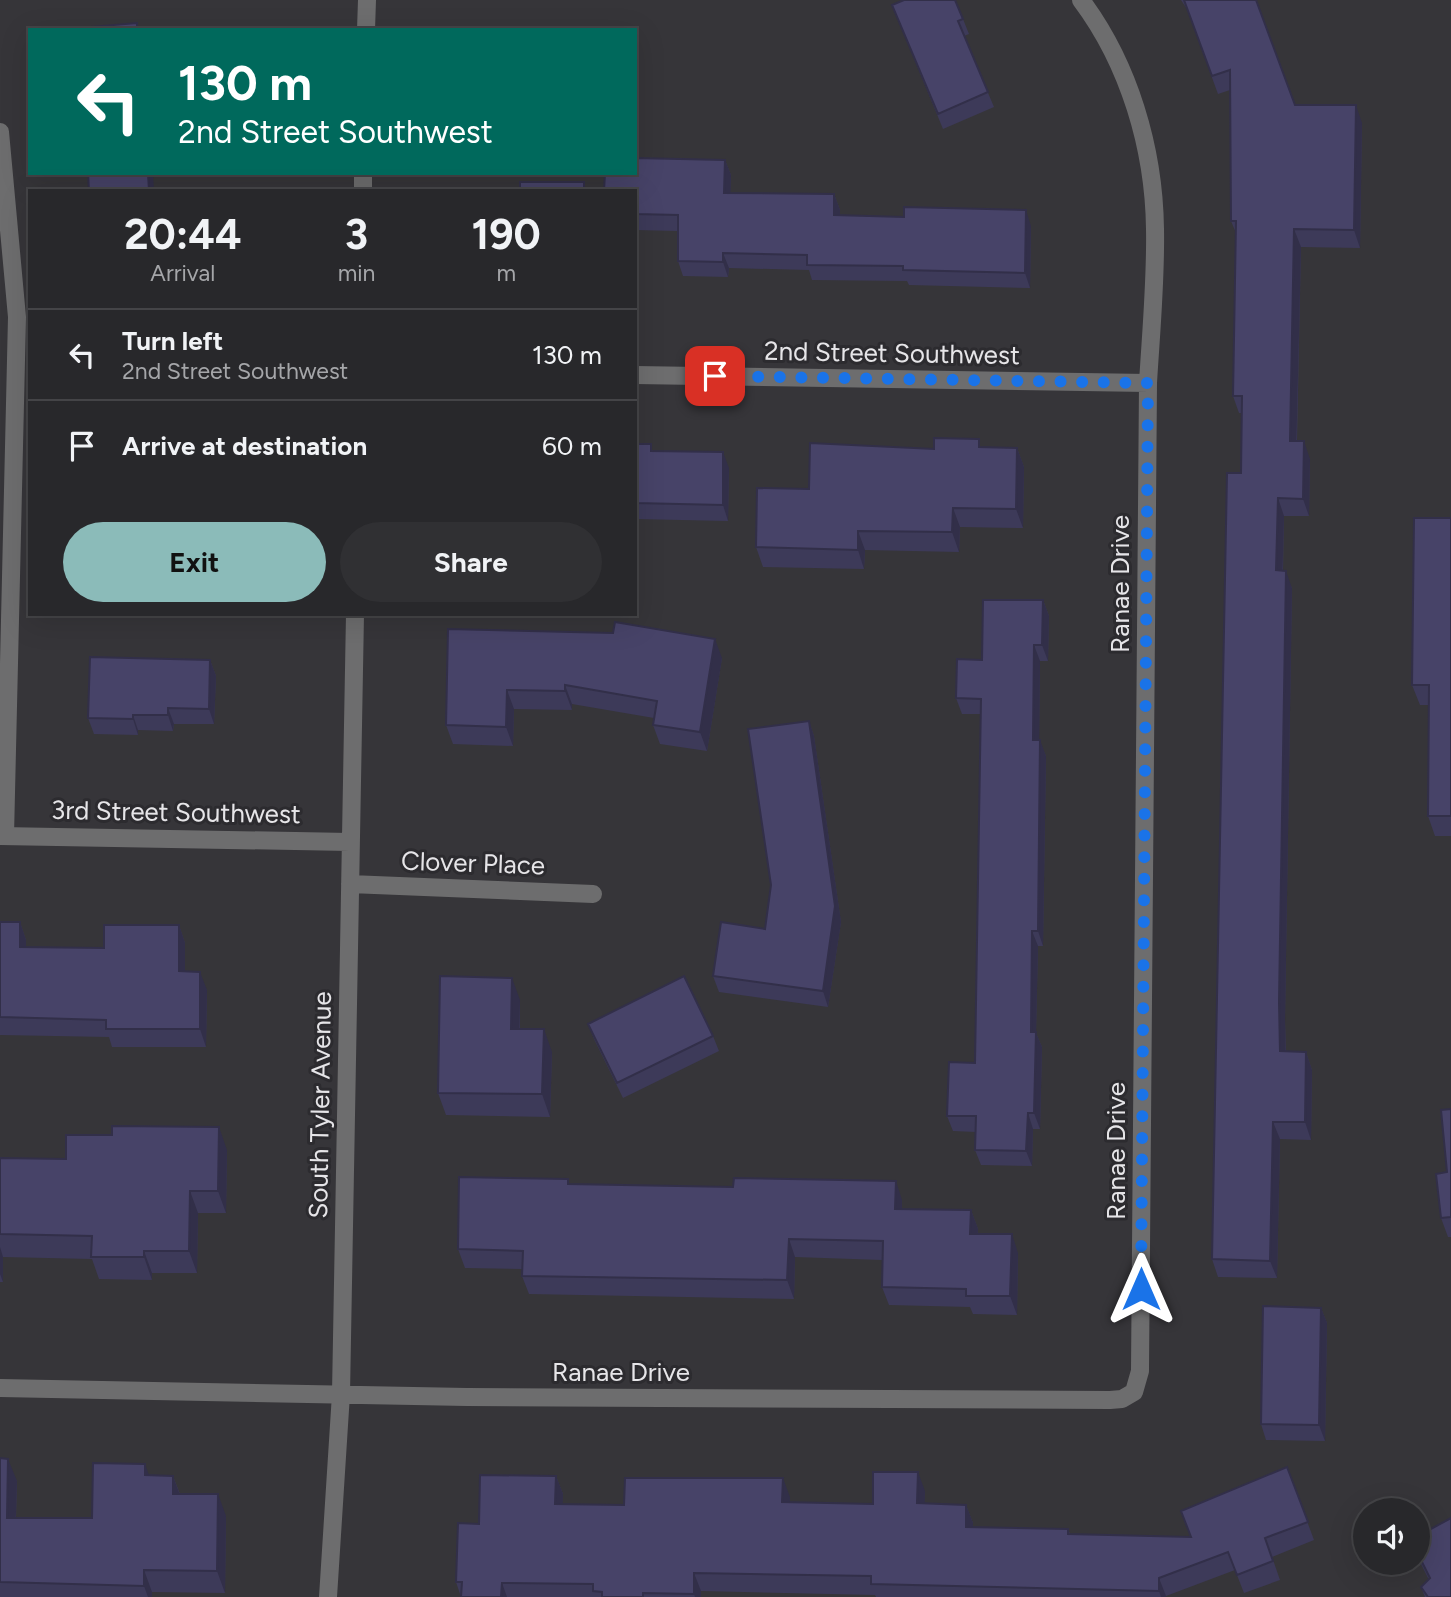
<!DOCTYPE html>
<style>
:root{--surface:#28282b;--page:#303033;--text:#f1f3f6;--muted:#a5a6a9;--line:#444447;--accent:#8bbbb9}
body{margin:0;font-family:Figtree,sans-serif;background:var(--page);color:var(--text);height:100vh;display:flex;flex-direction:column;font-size:26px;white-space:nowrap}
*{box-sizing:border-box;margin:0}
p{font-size:23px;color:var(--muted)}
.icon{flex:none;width:38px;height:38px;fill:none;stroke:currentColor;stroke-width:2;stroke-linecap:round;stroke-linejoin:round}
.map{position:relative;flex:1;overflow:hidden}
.panel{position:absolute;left:28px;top:189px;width:609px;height:427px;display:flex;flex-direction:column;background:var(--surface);border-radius:0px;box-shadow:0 7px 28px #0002,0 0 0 2px var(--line)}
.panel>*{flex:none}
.top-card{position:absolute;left:28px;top:28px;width:609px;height:147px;border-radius:0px;box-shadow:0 7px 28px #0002,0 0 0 2px var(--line);background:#00695c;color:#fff;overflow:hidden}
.controls{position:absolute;left:1353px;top:1498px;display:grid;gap:14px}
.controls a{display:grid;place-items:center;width:77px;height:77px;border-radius:50%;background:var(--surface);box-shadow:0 7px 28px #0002,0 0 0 2px var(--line);font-size:35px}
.pin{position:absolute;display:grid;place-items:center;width:60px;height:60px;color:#fff;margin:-30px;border-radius:14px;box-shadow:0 4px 10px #0006}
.me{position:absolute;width:77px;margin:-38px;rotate:0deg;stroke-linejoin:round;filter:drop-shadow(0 0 5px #0008)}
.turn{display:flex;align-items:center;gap:24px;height:147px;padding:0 35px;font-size:32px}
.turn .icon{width:91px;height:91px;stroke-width:2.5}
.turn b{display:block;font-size:49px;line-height:60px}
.eta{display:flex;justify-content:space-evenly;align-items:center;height:119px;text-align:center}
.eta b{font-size:42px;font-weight:700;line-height:49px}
.action{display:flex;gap:14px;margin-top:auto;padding:14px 35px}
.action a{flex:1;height:80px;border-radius:42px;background:var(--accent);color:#111;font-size:28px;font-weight:700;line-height:80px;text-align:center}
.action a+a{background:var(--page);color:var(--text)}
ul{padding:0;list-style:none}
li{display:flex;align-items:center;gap:21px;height:91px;padding:0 35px;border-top:2px solid var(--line)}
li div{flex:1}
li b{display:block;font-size:26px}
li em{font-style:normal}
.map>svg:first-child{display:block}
</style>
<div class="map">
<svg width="1451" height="1597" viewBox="0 0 1451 1597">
<rect width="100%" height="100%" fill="#363539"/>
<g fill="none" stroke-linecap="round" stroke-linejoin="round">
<path stroke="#6d6d6e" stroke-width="18" d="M366 30 367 0
M0 132 17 317 5 836
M363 191V173
M635 375 1148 383
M0 836 350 842
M350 884 593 894
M0 1388 467 1397 1110 1400 1122 1399 1134 1392 1140 1371 1148 383C1151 332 1156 280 1155 229 1154 148 1129 64 1081 0
M328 1597 341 1394 355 614"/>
</g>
<path fill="#3d3a59" d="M1181 0H1256L1295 105 1362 123 1360 248 1301 247 1297 441 1310 459 1309 516H1284L1283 571 1292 588 1285 1020 1286 1052H1306L1312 1070 1311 1140 1280 1139 1277 1278 1218 1277 1212 1259 1241 473 1242 413H1239L1233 396 1236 233 1231 221 1230 90 1218 94 1187 9Z
M892 5 963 19 969 34 964 36 994 107 943 129Z
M725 160 731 175 730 193 834 194 840 210V215L1031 226 1030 288 909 285 907 281 812 280 809 270 729 268 728 277 683 276 678 261V231L635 230V191Z
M635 444 654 451 729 468 728 521 635 519Z
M982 447 1017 448 1024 467 1023 528 960 527 959 552 865 550 864 569 763 567 756 547 809 489 934 449Z
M1451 518V836H1435L1428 816 1429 705H1420L1412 685Z
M1043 600 1049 616 1048 661H1040L1039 740 1046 756 1043 946H1038L1036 1033 1042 1047 1040 1129H1033L1032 1166 981 1165 975 1150 976 1132 953 1131 947 1116 975 1063 981 714H962L956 698 982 660Z
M448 629 722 658 707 751 660 744 653 725 654 718 572 704V710L514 709 513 746 453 744 446 725Z
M210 660 216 676 214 724H174L173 731 138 730V735L94 734 88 718Z
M809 721 814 736 841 922 828 1007 719 992 713 976 765 929Z
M0 922H20L26 940V947L104 948 179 925 185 943V971L207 990 206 1047H112L109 1037 0 1035Z
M520 1000V1029L552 1052 550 1117 446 1115 438 1093Z
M588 1024 713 1036 719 1051 623 1098 594 1039Z
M1451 1109V1237H1448L1441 1218 1447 1172Z
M227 1150 226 1213H198L197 1273H152V1280L99 1279 92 1259 3 1257V1282H0V1158L66 1159Z
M570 1184 902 1200V1210H971L978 1229V1234L1018 1253 1017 1315 973 1314 970 1307 889 1305 882 1287V1260L795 1257 794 1299 529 1294 522 1276V1269L465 1268 458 1249Z
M1321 1308 1327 1323 1325 1441 1266 1440 1261 1424Z
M0 1458 17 1481 16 1518H92L149 1475 173 1476 180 1494 226 1516 225 1593 152 1592V1597H0Z
M1287 1467 1314 1540 1272 1557 1280 1580 1244 1593 1235 1570 1166 1596V1597H876L875 1595 701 1591V1597H461L456 1582 479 1524 556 1476 563 1494 562 1504 624 1505 790 1497 789 1502 873 1504 925 1491 924 1503 966 1505 973 1523 972 1528 1068 1529 1070 1534 1191 1537Z
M1418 1536 1451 1597H1425L1421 1587 1429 1580 1418 1558Z"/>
<path fill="#322f49" d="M1356 105 1362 123 1360 248 1354 230Z
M725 160 731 175 730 208 724 193Z
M148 173H153L154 191H149Z
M834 194 840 210V231L834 215Z
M1026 210 1031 226 1030 288 1025 273Z
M1294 229 1301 247 1296 458 1290 441Z
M723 253 729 268 728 277 723 262Z
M1304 441 1310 459 1309 516 1303 499Z
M1017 448 1024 467 1023 528 1016 509Z
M723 452 729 468 728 521 723 505Z
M1278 498 1284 516 1282 588 1276 570Z
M953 508 960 527 959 552 952 532Z
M858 531 865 550 864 569 858 550Z
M1286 571 1292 588 1285 1020 1286 1069 1280 1051 1279 1002Z
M1043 600 1049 616 1048 661 1042 645Z
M715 639 722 658 707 751 700 732Z
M1034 645 1040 661 1039 756 1033 740Z
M210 660 216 676 214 724 209 709Z
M565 685 572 704V710L565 691Z
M507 690 514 709 513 746 506 727Z
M168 708 174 724 173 731 168 715Z
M133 715 138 730V735L133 719Z
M809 721 814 736 841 922 828 1007 823 991Z
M1040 740 1046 756 1043 946 1038 931Z
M20 922 26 940V965L20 947Z
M179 925 185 943V989L179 971Z
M1032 931 1038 946 1036 1033 1042 1047 1040 1129 1034 1113 1031 1032Z
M200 972 207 990 206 1047 200 1029Z
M512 978 520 1000 519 1051 511 1029Z
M544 1029 552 1052 550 1117 542 1094Z
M1306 1052 1312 1070 1311 1140 1305 1122Z
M1028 1113 1033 1129 1032 1166 1026 1151Z
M1273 1122 1280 1139 1277 1278 1270 1261Z
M219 1127 227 1150 226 1213 218 1191Z
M896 1181 902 1200V1228L895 1209Z
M190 1191 198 1213 197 1273 189 1251Z
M971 1210 978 1229 977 1252 970 1234Z
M1012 1234 1018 1253 1017 1315 1010 1296Z
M789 1239 795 1257 794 1299 787 1280Z
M0 1247 3 1257V1282L0 1274Z
M144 1251 152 1273V1280L144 1257Z
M1321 1308 1327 1323 1325 1441 1319 1425Z
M8 1459 17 1481 15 1541 7 1518Z
M145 1464 153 1486 145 1475Z
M918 1472 925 1491 924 1521 917 1503Z
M173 1476 181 1498 173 1494Z
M556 1476 563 1494 562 1522 555 1504Z
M783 1478 790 1497 789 1520 782 1502Z
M218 1494 226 1516 225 1593 217 1571Z
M966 1505 973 1523 972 1546 966 1527Z
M144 1570 152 1592V1597H148L144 1586Z
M694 1573 701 1591V1597H695L694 1594Z
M1159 1578 1166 1596V1597H1161L1159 1591Z
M502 1583 507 1597H501Z"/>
<path fill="#474368" stroke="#322f49" stroke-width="2" d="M904 0H955L963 19 958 21 988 92 938 114 892 5Z
M1184 0H1256L1295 105H1356L1354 230 1294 229 1290 441H1304L1303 499 1278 498 1276 570 1286 571 1279 1002 1280 1051 1306 1052 1305 1122H1273L1270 1261 1212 1259 1227 473H1241L1242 396H1233L1236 221H1231L1230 70 1212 76Z
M137 23V30H79L78 28Z
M635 158 725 160 724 193 834 194V215L904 217V207L1026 210 1025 273 903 270V266L807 265V255L723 253V262L678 261V215L635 214V191H604L605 173H635Z
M88 173H148L149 191H89Z
M520 182H584V191H520Z
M934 438 979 439V447L1017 448 1016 509 953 508 952 532 858 531V550L756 547 757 488 809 489 810 443 934 449Z
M635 444H651V451L723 452V505L635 503Z
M1414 518H1451V816H1428L1429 685H1412Z
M983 600H1043L1042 645H1034L1033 740H1040L1038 931H1032L1031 1032H1036L1034 1113H1028L1026 1151 975 1150 976 1116H947L949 1062 975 1063 981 699 956 698 957 659 982 660Z
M615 622 715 639 700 732 653 725 657 701 565 685V691L507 690 506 727 446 725 448 629 613 633Z
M90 657 210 660 209 709 168 708V715H133V719L88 718Z
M809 721 835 906 823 991 713 976 721 922 765 929 771 885 748 729Z
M0 922H20V947L104 948V925H179V971L200 972V1029H106V1020L0 1017Z
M440 976 512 978 511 1029H544L542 1094 438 1093Z
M684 976 713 1036 617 1083 588 1024Z
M1451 1109V1217L1441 1218 1436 1174 1447 1172 1441 1110Z
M112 1126 219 1127 218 1191H190L189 1251H144V1257H91L92 1236 0 1234V1158L66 1159V1135H112Z
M459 1177 568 1179V1184L733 1187 734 1178 896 1181 895 1209 971 1210 970 1234H1012L1010 1296H966V1289L882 1287 883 1241 789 1239 787 1280 522 1276 523 1251 458 1249Z
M1263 1306 1321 1308 1319 1425 1261 1424Z
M0 1458 8 1459 7 1518H92L93 1463 145 1464V1475L173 1476V1494H218L217 1571 144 1570V1586L0 1582Z
M1287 1467 1308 1522 1265 1538 1273 1561 1237 1575 1228 1552 1159 1578V1591L871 1584V1576L694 1573V1594L643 1593V1597H602V1592L593 1591V1584L502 1583 501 1597H461L462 1582H456L458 1523 479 1524 480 1475 556 1476 555 1504 624 1505 625 1478H783L782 1502 873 1504V1472H918L917 1503 966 1505V1527L1068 1529V1534L1191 1537 1181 1511Z
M1451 1518V1597H1428L1421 1587 1430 1578 1418 1554V1536Z"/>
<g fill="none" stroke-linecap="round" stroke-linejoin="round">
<path stroke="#1a73e8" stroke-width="12" stroke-dasharray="0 21.6" d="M715 376 1148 383 1141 1289"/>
</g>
<g text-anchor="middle" stroke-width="6" stroke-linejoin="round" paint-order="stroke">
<g font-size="26" fill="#e6e5e8" stroke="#2c2b2f">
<text transform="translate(892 353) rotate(1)" y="9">2nd Street Southwest</text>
<text transform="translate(1120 584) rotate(-90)" y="9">Ranae Drive</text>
<text transform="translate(176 812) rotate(1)" y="9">3rd Street Southwest</text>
<text transform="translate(473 863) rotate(2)" y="9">Clover Place</text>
<text transform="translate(320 1105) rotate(-89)" y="9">South Tyler Avenue</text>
<text transform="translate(1116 1151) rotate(-90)" y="9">Ranae Drive</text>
<text x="621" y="1381">Ranae Drive</text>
</g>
</g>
</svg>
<div class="controls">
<a><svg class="icon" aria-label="sound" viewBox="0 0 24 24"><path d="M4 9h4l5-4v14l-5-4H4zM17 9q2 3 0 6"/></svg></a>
</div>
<div class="pin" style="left:715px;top:376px;background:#d93025"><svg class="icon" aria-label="arrive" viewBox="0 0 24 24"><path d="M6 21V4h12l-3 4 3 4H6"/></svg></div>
<svg class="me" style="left:1141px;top:1289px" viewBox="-20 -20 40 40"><path d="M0-17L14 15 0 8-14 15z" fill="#1a73e8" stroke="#fff" stroke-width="4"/></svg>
<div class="top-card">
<div class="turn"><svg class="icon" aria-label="left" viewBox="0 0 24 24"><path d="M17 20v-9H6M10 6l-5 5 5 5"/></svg><div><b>130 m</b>2nd Street Southwest</div></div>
</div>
<section class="panel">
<div class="eta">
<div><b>20:44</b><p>Arrival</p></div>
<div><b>3</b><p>min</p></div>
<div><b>190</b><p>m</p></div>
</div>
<ul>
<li><svg class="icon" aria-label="left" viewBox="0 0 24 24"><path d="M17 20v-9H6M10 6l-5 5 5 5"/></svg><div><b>Turn left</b><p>2nd Street Southwest</p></div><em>130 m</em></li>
<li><svg class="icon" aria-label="arrive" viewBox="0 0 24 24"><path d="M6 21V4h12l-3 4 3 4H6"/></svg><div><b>Arrive at destination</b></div><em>60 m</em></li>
</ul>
<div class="action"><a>Exit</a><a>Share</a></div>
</section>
</div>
